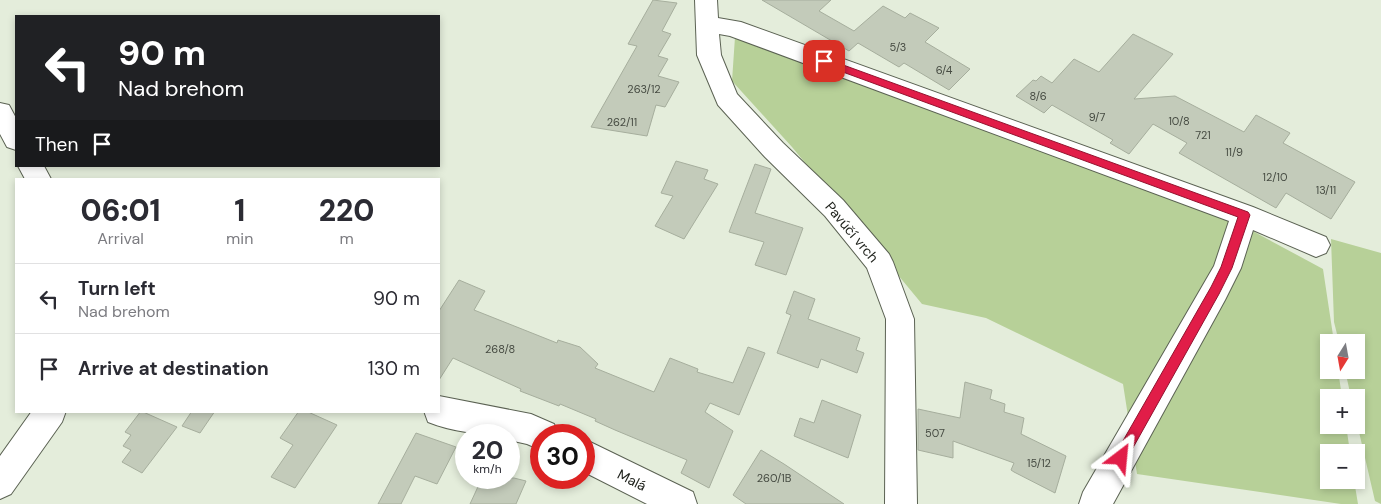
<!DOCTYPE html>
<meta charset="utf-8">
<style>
:root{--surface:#fff;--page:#f2f2f3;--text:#2b2b33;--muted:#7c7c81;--line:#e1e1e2}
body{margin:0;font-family:"DM Sans",sans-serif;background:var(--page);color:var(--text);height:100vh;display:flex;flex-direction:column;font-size:19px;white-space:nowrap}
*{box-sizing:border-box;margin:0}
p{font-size:16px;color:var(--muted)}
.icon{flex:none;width:28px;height:28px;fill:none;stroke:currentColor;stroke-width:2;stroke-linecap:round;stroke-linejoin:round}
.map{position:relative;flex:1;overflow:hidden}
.panel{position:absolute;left:15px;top:178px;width:425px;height:235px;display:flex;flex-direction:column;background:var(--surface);border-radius:0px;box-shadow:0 2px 8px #0003}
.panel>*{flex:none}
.hud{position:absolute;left:15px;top:15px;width:425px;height:152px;border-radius:0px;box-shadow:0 2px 8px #0003;background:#202124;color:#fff;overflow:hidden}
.needle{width:32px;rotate:191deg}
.tools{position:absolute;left:1320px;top:334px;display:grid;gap:10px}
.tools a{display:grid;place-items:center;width:45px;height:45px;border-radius:0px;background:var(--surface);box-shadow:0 2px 8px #0003;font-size:25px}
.speed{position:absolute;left:455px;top:424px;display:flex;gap:10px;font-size:25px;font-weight:700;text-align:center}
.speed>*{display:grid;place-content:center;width:65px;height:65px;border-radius:50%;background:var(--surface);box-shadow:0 2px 8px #0003;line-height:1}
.speed small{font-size:12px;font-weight:400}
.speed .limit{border:8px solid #d22;background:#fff;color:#111}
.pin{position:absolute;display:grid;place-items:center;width:42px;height:42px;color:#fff;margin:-21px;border-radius:10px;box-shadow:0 2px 8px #0006}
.me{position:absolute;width:55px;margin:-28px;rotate:29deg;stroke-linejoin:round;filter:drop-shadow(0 0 4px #0008)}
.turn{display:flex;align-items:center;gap:18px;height:105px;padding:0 20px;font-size:22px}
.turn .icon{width:65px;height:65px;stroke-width:2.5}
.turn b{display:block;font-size:35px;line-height:42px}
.then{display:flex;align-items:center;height:48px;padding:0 20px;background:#0003;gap:10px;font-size:19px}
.eta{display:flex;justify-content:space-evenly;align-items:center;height:85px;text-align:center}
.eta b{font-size:30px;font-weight:800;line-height:35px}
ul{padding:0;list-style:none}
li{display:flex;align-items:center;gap:15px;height:70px;padding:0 20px;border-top:1px solid var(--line)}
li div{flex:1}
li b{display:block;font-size:19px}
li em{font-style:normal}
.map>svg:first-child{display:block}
</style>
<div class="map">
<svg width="1381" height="504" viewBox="0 0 1381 504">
<rect width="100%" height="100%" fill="#e4eddb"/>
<path fill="#b7d098" d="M735 37 1223 215 1323 269 1334 342H1329V370H1338L1342 397 1329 398V425H1346L1350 452H1329V480H1354L1358 504H1341L1137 474 1123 384 986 318 922 304 792 147 732 81Z
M1331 239 1381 253V504L1375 501 1356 419V398L1351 397 1345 370H1356V342H1339L1334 322Z"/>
<path fill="#c3cbba" stroke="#a6ae9d" d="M653 0 677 3 662 31 671 34 658 56 668 59 658 76 679 82 665 107 656 105 647 136 591 127 637 46 628 44Z
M762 0H831L819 11 854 31 883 6 905 18 910 13 939 28 925 42 970 69 949 90 904 63 899 67 858 43 849 51Z
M1133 34 1173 54 1134 99 1175 96 1244 132 1256 115 1290 133 1283 143 1355 182 1331 219 1286 193 1276 208 1179 153 1187 143 1153 124 1129 154 1110 143 1113 140 1052 105 1044 113 1016 96 1033 80 1036 81 1041 76 1052 83 1074 59 1099 72Z
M676 161 708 170 704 179 718 184 684 239 655 226 673 196 661 193Z
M755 164 771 169 755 213 803 228 786 275 755 265 764 242 729 232Z
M459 280 485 291 474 310 557 343 558 340 580 347 598 364 595 368 654 392 670 358 698 369 697 372 733 383 748 347 765 353 739 415 710 403 705 412 733 431 709 488 681 473 687 460 615 430 595 421 596 419 560 404 559 406 520 391 521 389 453 358 439 380V311Z
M794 291 815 299 808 319 860 338 856 350 864 353 857 373 821 359 818 368 777 353 791 315 786 313Z
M965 382 992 390 990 399 1005 404 1004 412 1024 418 1021 434 1066 456 1055 493 1014 472 1011 470 1014 463 953 441V458L918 450V409L960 418Z
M822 400 861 415 848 458 794 436 800 418 814 423Z
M141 411 177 427 142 473 122 462 131 450 123 446 131 435 125 432Z
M192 411H215L200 433 182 426Z
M299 411H306L337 425 295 488 271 477 293 445 280 438Z
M416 433 456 447 437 484 415 476 401 504H378Z
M761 450 784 464 844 504H746L733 495Z
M482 478H514L526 481 516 504H470Z"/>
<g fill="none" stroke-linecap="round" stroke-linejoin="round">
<defs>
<path id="minor" d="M695 0H717L718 18 741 22 1253 207 1326 237 1330 245 1326 253 1316 257 1253 230 1241 268 1225 300 1113 504H1079L1083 492 1214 266 1229 221 730 36 719 34 721 55 737 94 783 143 843 200 889 254 893 262 914 319 917 504H885L886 319 867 268 825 216 765 157 718 105 697 55Z
M0 103 9 105 16 118V150L7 147 0 134Z
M18 166H44L51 179H25Z
M439 396 531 414 554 424 559 435H541V450L527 444 509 440V435C482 435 453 432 428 422L424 411H439Z
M32 411H66L62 422 11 494 0 499V456Z
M584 439 693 492 697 504H647L584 472Z"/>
</defs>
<use href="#minor" stroke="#5b6253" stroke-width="2"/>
<use href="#minor" fill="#fff" fill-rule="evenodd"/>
</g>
<path fill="#e11d48" stroke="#92132f" d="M824 58 1248 212 1250 215 1232 268 1219 294 1125 462 1121 464 1116 462 1114 458 1116 453 1211 287 1221 267 1238 217 821 64 820 61Z"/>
<g text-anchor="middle" stroke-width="4" stroke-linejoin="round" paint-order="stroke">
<g font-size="11" fill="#464b42">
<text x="898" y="51">5/3</text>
<text x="944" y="74">6/4</text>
<text x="644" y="93">263/12</text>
<text x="1038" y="100">8/6</text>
<text x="1097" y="121">9/7</text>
<text x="1179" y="125">10/8</text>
<text x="622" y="126">262/11</text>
<text x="1203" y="139">721</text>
<text x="1234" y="156">11/9</text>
<text x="1275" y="181">12/10</text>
<text x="1326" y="194">13/11</text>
<text x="500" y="353">268/8</text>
<text x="935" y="437">507</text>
<text x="1039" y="467">15/12</text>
<text x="774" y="482">260/1B</text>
</g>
<g font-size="14" fill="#1d201a" stroke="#fff">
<text transform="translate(852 232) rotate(50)" y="5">Pavúčí vrch</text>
<text transform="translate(632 480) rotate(27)" y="5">Malá</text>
</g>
</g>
</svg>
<div class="tools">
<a><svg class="needle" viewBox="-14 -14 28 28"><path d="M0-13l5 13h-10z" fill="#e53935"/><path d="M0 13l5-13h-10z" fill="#7c7c81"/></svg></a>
<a>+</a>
<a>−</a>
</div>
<div class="speed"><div>20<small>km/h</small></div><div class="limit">30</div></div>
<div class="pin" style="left:824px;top:61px;background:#d93025"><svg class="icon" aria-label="arrive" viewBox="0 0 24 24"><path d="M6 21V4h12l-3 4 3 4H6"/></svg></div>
<svg class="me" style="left:1121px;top:458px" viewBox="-20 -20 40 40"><path d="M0-17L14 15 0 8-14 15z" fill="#e11d48" stroke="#fff" stroke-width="4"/></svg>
<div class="hud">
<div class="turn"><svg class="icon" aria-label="left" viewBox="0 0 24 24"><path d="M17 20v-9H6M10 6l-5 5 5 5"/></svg><div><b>90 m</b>Nad brehom</div></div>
<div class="then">Then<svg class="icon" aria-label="arrive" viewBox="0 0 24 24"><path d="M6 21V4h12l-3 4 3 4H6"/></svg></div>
</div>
<section class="panel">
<div class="eta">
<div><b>06:01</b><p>Arrival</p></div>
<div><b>1</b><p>min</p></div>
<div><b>220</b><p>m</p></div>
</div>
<ul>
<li><svg class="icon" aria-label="left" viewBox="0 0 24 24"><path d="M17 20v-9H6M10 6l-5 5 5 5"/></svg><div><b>Turn left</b><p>Nad brehom</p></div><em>90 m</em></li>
<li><svg class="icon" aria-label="arrive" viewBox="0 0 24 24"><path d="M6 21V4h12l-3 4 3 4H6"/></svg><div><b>Arrive at destination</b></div><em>130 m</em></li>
</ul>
</section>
</div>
